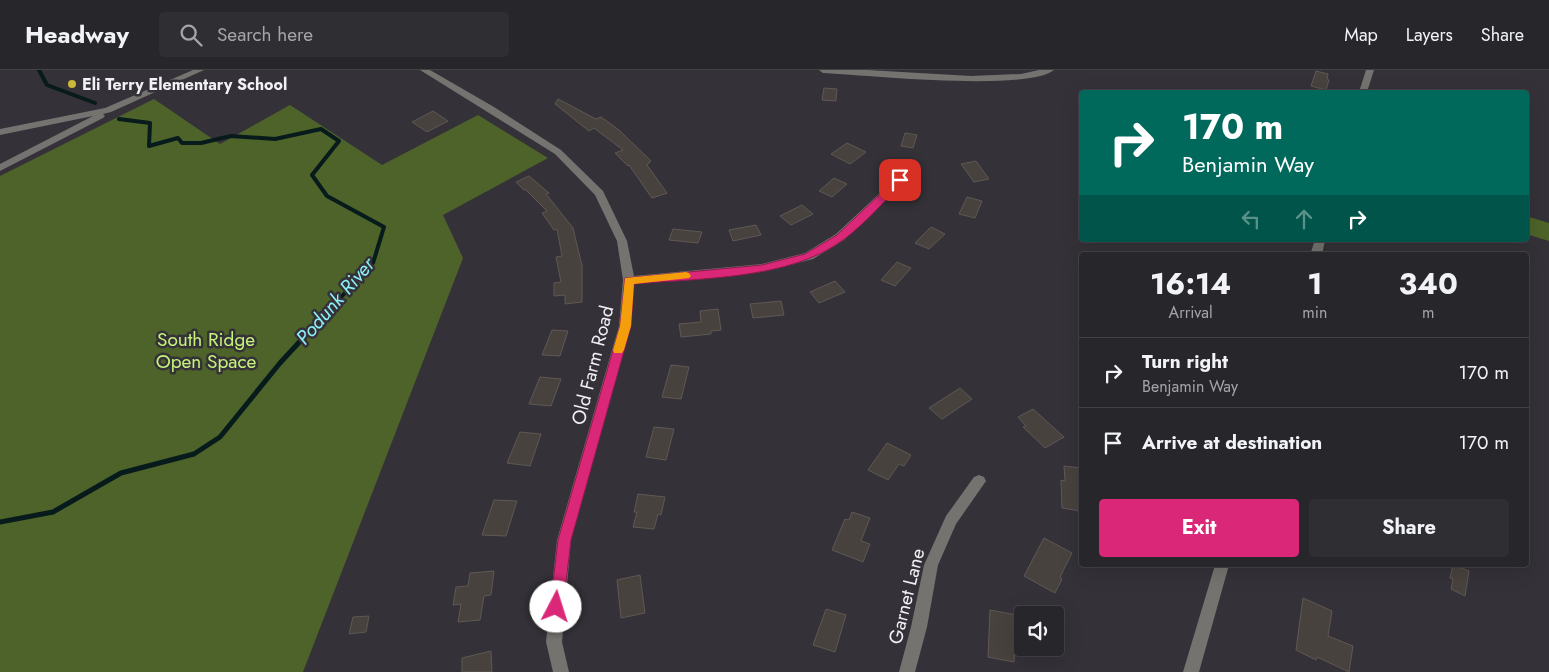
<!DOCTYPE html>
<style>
:root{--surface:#27262a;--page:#2f2e32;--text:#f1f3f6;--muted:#a4a5a8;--line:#434347;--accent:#db2777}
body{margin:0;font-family:Jost,sans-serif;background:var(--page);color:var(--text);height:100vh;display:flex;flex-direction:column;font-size:19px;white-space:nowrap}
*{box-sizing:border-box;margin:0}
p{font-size:16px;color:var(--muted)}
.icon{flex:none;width:28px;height:28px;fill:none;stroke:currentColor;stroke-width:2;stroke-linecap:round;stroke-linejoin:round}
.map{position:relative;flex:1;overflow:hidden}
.side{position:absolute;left:1079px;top:182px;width:450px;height:315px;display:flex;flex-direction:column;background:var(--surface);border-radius:5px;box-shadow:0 5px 20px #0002,0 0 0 1px var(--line)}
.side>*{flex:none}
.top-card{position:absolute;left:1079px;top:20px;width:450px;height:152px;border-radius:5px;box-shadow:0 5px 20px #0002,0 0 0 1px var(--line);background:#00695c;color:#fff;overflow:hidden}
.tools{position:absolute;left:1014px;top:536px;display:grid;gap:10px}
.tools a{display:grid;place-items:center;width:50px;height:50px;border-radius:5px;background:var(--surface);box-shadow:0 5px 20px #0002,0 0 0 1px var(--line);font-size:25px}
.pin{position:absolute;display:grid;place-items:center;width:42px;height:42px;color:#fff;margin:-21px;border-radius:10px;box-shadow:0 2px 8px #0006}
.me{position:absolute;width:55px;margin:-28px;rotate:5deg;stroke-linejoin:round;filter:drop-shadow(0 0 4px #0008)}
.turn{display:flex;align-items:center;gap:18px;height:105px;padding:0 20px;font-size:22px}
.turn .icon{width:65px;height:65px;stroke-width:2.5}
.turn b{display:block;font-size:35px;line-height:42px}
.lanes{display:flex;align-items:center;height:48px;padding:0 20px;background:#0003;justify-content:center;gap:25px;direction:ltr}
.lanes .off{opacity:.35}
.eta{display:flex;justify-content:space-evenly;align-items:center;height:85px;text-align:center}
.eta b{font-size:30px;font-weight:700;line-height:35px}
.cta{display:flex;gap:10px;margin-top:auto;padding:10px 20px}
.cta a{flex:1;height:58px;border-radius:5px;background:var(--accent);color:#fff;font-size:20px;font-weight:700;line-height:58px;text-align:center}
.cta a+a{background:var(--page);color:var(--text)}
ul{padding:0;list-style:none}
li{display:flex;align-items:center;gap:15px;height:70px;padding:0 20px;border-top:1px solid var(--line)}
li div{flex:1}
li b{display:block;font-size:19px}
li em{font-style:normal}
header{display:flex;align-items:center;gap:30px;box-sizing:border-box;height:70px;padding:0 25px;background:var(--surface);border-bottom:1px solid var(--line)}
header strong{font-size:24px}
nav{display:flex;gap:28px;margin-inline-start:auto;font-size:18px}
.search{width:350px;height:45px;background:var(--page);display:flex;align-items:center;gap:12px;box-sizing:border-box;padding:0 18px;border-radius:5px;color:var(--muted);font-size:19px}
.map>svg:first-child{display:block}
</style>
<header>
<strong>Headway</strong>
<div class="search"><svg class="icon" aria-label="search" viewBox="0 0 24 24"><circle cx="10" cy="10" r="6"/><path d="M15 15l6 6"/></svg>Search here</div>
<nav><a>Map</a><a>Layers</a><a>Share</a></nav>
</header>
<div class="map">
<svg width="1549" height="602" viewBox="0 0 1549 602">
<rect width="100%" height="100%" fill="#343238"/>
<path fill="#4d6329" d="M154 29 220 74 290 35 382 95 478 45 548 88 443 145 463 188 303 602H0V106Z
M1526 146 1549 153V171L1526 164Z"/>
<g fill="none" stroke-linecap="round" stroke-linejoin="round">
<path stroke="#071a1c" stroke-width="4" d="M39 0 47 15 95 33
M119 49 150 53 149 76 178 68 182 73H201L231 66 275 69 321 59 339 71 312 105 327 126 384 157 373 193 314 256"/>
<path stroke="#071a1c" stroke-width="5" d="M0 452 53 442 121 403 194 384 220 367 280 293 315 255"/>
</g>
<path fill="#48423e" stroke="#5f5854" d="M1316 1 1328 4 1327 9 1329 10 1326 20 1311 16Z
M824 18 837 19 836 31 822 30Z
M558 29 596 49 601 47 619 60 651 91 647 95 667 123 652 128 629 95 628 96 615 83 623 80 594 58 589 61 555 34Z
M433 41 448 51 427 62 412 52Z
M905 63 917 65 913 78 901 76Z
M847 73 866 82 850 94 831 84Z
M976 91 989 109 974 112 961 94Z
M529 106 549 123 546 124 573 158 582 196V232L565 234V225L554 226V213L561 212 556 187 562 186 557 159 554 160 542 143 547 141 526 120H524L516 112Z
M834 108 847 114 832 127 819 121Z
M967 127 982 131 975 148 959 144Z
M802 135 813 144 791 155 780 146Z
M756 155 761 165 733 171 729 160Z
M931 157 945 164 929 179 915 173Z
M673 159 702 162 698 173 669 170Z
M897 192 911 198 895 216 881 210Z
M835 211 845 222 819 233 810 222Z
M781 231 784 245 753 248 750 234Z
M718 239 721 260 711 261V264L681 267 679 254 701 252 700 241Z
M552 260 568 261 560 286 542 285Z
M671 295 689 297 681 329 662 327Z
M540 307 561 309 551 336 529 334Z
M960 318 972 329 942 349 929 338Z
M1033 339 1064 367 1045 378 1023 357 1026 356 1018 347Z
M654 357 674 359 666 390 646 387Z
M520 362 541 364 530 396 507 393Z
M887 373 911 385 904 396 899 394 888 410 868 400Z
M1064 396 1081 398V441L1062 438 1061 410 1065 411Z
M638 424 665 427 661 445 658 444 654 459 633 457 637 442H634Z
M494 430 517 431 506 466 482 465Z
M852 442 870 448 861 471 870 474 863 492 832 480 845 449 849 450Z
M1044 468 1072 483 1060 507 1062 509 1055 523 1024 506Z
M1453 495 1469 501 1465 526 1451 519 1453 509 1450 508Z
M494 501 491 525 484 526 480 550 458 552 461 534 453 535 456 517 468 516 470 503Z
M640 505 645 543 621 548 617 510Z
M1303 528 1332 541 1328 566 1353 576 1349 602 1317 587 1316 590 1296 580Z
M826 539 846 545 835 582 813 575Z
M990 540 1022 546V576L1015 575 1014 592 988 587Z
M369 546 366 562 349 564 353 547Z
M491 581 492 602H462V588Z"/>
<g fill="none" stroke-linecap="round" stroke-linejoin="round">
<path fill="#757370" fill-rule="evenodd" d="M193 0H204L111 42 103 44 105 46 103 48 0 101V94L93 46 0 65V59L105 38Z
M420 0H430L494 37 561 80 603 121 627 171 634 206 762 194 805 183 836 164 896 108 900 107 905 110 844 170 813 189 762 202 634 213 631 256 571 470 562 572 569 602H553L546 572 557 470 619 256 623 210 617 171 595 125 555 84Z
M819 0H867L971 6 1021 4 1039 0H1054C1027 22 865 5 823 3Z
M1366 0H1374L1367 22H1359Z
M1315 170H1325L1322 185H1310Z
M979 405 984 407 986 411 956 454 938 495 927 557 915 602H899L911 557 924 495 946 446 974 407Z
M1215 495H1229L1199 602H1183Z"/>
</g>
<path fill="#db2777" stroke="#8e194d" d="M900 107 905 110 904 112C884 131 865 154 843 170 789 210 699 208 634 214L631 256 571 470 563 537 561 542 556 543 552 542 550 537 558 470 620 256 625 208 762 195 805 184 837 165 897 108Z"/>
<path fill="#f59e0b" d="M686 202 689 203 691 206 689 208 634 214 631 256 624 280 622 283H614L613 280 620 256 625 208Z"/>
<circle fill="#ceb837" stroke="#343238" stroke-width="2" cx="72" cy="14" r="5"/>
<g text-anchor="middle" stroke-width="5" stroke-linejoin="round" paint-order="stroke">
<g font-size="16" font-weight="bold" fill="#f1f0f4" stroke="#343238" text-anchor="start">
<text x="82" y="20">Eli Terry Elementary School</text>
</g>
<g font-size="19" fill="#c5f37a" stroke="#343238">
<text x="206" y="276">South Ridge<tspan x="206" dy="22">Open Space</tspan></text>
</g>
<g font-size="19" fill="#f1f0f4" stroke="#343238">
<text transform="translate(592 295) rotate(-76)" y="7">Old Farm Road</text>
<text transform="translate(906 526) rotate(-76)" y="7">Garnet Lane</text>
</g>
<g font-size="20" font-style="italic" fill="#8cf0f7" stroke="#343238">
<text transform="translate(335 231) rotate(-49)" y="7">Podunk River</text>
</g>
</g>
</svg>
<div class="tools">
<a><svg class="icon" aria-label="sound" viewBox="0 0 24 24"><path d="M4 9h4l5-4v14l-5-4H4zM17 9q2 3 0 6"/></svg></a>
</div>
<div class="pin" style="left:900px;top:110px;background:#d93025"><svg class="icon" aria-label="arrive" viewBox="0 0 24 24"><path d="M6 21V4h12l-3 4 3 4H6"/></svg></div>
<svg class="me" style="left:556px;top:537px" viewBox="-20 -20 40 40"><circle r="19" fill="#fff"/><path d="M0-13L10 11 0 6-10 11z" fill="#db2777"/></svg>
<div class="top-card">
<div class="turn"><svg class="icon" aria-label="right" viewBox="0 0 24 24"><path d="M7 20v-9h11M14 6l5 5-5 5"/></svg><div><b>170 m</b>Benjamin Way</div></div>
<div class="lanes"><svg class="icon off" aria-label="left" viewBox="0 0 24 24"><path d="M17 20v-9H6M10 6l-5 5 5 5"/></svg><svg class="icon off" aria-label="ahead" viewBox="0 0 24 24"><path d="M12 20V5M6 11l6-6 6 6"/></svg><svg class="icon" aria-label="right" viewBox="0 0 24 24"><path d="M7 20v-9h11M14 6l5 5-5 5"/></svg></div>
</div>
<section class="side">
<div class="eta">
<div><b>16:14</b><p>Arrival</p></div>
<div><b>1</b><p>min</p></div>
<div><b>340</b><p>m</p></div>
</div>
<ul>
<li><svg class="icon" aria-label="right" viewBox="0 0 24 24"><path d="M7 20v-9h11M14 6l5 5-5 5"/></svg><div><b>Turn right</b><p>Benjamin Way</p></div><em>170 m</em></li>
<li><svg class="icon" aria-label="arrive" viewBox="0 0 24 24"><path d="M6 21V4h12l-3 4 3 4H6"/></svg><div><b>Arrive at destination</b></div><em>170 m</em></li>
</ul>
<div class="cta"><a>Exit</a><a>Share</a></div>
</section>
</div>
